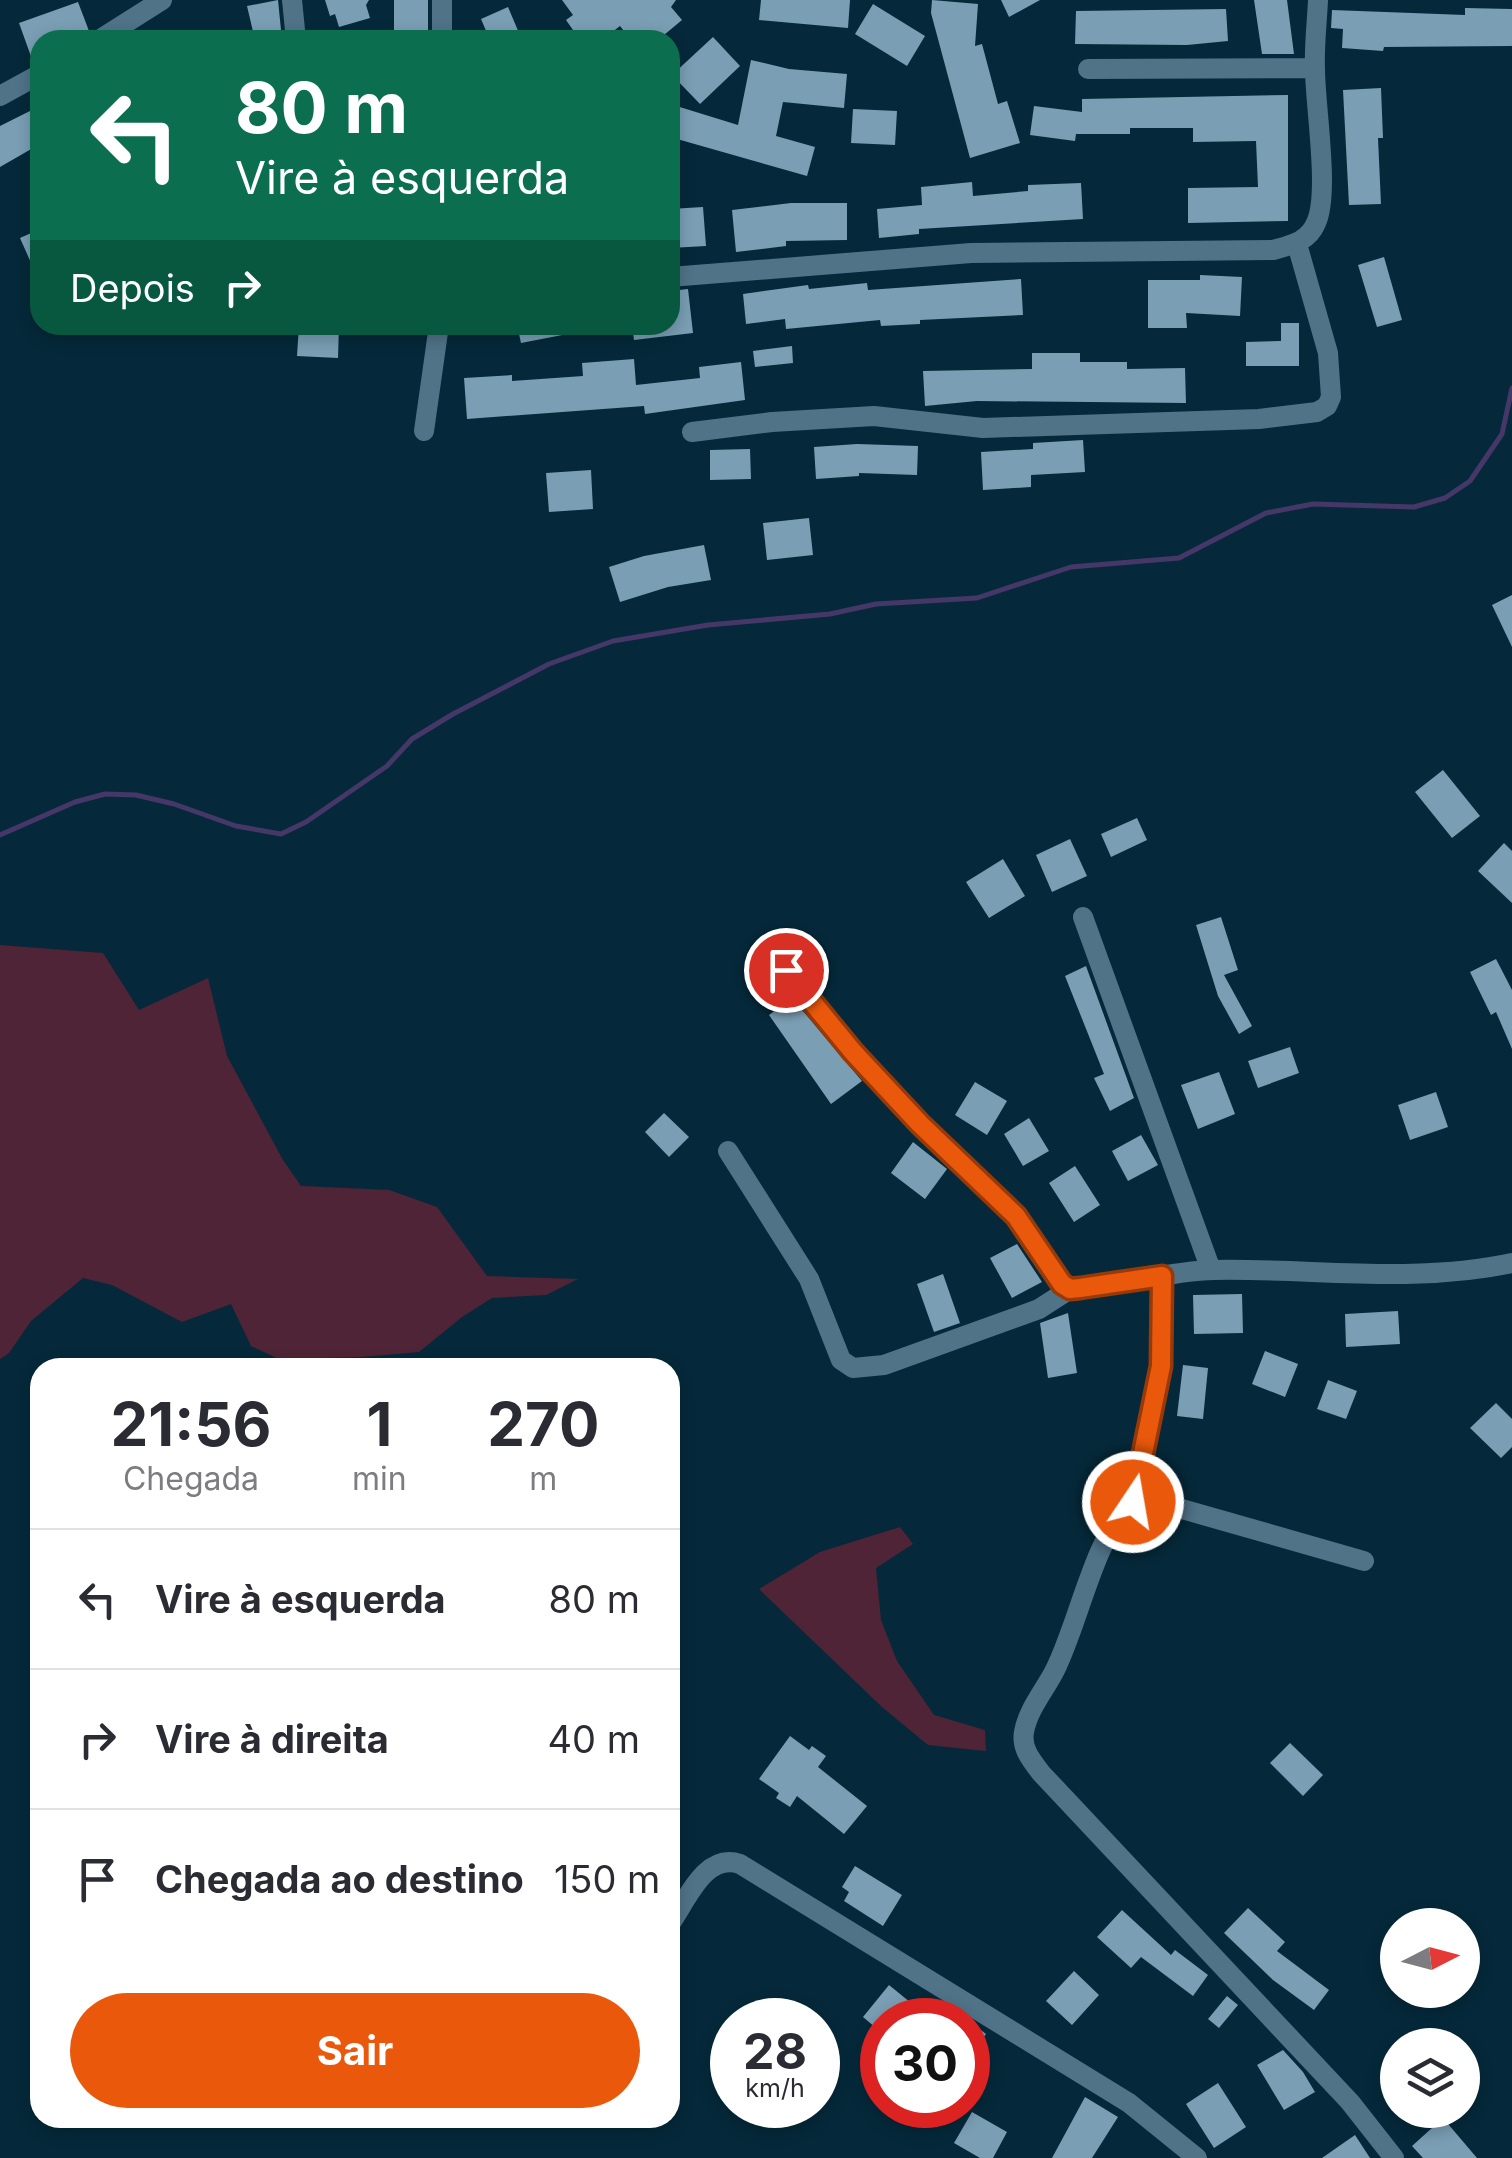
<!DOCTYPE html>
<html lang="pt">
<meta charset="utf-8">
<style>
:root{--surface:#fff;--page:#f7f7f7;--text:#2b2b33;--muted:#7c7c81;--line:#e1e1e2;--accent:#ea580c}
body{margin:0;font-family:Inter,sans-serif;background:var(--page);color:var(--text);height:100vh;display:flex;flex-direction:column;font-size:38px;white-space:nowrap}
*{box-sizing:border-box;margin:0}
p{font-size:32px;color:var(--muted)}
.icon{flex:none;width:55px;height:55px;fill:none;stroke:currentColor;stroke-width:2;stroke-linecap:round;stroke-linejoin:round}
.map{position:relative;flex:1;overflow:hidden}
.details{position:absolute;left:30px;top:1358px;width:650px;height:770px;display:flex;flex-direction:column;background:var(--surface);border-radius:30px;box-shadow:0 5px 15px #0003}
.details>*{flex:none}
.hud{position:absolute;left:30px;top:30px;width:650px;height:305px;border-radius:30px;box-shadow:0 5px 15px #0003;background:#0b6e4f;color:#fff;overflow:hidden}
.needle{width:65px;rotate:84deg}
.controls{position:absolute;left:1380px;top:1908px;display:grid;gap:20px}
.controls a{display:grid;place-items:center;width:100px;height:100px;border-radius:50%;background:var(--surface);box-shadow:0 5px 15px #0003;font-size:50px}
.speed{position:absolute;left:710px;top:1998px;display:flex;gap:20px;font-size:50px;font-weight:700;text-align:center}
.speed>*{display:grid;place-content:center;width:130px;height:130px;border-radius:50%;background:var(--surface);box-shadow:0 5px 15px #0003;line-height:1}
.speed small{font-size:25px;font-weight:400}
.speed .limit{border:15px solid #d22;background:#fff;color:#111}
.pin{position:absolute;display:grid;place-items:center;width:85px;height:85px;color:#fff;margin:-42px;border:5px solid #fff;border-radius:50%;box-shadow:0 2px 10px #0007}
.me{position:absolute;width:110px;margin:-55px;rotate:12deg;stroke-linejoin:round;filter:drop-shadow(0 0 8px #0008)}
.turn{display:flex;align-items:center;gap:35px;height:210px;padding:0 40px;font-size:45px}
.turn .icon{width:130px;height:130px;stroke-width:2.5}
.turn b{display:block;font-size:70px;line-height:85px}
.then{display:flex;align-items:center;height:95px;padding:0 40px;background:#0003;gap:20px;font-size:38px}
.eta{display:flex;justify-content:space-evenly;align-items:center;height:170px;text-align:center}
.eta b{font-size:60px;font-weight:700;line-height:70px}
.action{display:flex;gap:20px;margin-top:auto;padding:20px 40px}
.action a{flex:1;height:115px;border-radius:60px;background:var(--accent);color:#fff;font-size:40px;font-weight:700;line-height:115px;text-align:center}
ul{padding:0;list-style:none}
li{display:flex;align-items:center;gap:30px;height:140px;padding:0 40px;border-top:2px solid var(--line)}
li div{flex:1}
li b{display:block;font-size:38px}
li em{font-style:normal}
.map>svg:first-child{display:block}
</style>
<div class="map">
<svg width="1512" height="2158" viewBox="0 0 1512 2158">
<rect width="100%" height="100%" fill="#05293a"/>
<path fill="#4f2436" d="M0 945 103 953 139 1010 208 978 227 1056 283 1160 301 1186 389 1190 437 1207 487 1276 578 1279 546 1295 492 1298 462 1317 419 1352 362 1357 279 1359 251 1346 231 1304 182 1322 112 1285 83 1278 31 1321 9 1353 0 1359Z
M900 1527 913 1544 876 1568 881 1620 897 1661 934 1715 985 1730 986 1751 928 1745 882 1707 759 1589 820 1552Z"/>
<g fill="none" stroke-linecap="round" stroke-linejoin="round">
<path stroke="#453767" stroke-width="5" d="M0 835 75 802 105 794 136 795 174 804 236 826 281 834 306 822 387 766 412 739 453 714 549 664 613 641 708 625 830 614 876 604 977 598 1071 567 1179 558 1266 513 1313 504 1414 507 1445 498 1470 481 1502 434 1512 388"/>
</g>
<path fill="#7a9eb4" d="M278 0 282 40H255L247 6Z
M325 0H369L366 5 370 18 339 27 335 14 330 16Z
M394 0H428V39H394Z
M562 0H676L671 7 682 20 658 40H631L620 26 602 40H580L566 20 573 15Z
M761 0H850L848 28 759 20Z
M932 0 978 4 975 46 982 44 998 104 1007 101 1020 143 970 158 931 13Z
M1001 0H1040L1009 17Z
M1254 0H1287L1294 54H1262Z
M78 2 89 31 68 40H40V60L33 62 19 23Z
M873 4 925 36 907 66 855 34Z
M508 7 522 40H490L481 19Z
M1465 8 1512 9V46L1384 47 1383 51 1342 48 1343 29 1331 28 1332 10 1465 15Z
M1226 9 1228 41 1187 45 1075 44 1076 11Z
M713 37 740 66 700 104 672 75Z
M751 60 789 69 847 74 844 108 783 102 776 136 815 147 807 176 670 137V104L738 125Z
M1381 88 1383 138H1378L1381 204 1349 205 1343 90Z
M1288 95V221L1188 223V188L1258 187 1256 141 1193 142V128H1130V134H1076L1075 141 1030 135 1034 106 1082 112V99Z
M40 106V144L0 167V126Z
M853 109 897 111 895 145 851 143Z
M972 182 973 196 1028 191V185L1081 183 1083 219 919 229V234L879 238 877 209 922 205 921 187Z
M791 203H847V240L786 241V246L736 252 732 210Z
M703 207 706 246 670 248V209Z
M40 229V283L20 238Z
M1384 257 1402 320 1377 327 1358 265Z
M1200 275 1242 277 1240 316 1186 313 1187 328H1148V280H1200Z
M1021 279 1023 315 920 320V324L881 326 880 320 786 329 785 319 746 324 743 294 808 285 809 289 867 283 868 290Z
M688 289 693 333 634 340 632 325H670V291Z
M1281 323H1299V366H1246V342L1281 341Z
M299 325H339L338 358 297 356Z
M517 325H578V332L521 343Z
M792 346 793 363 755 367 753 351Z
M1032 353H1080V362H1127V369L1185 368 1186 403 977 401 925 406 923 371 1032 369Z
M634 359 636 385 700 378 699 367 741 362 745 400 645 414 644 406 467 419 464 378 512 375V381L583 376 582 363Z
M1083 440 1085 472 1031 475V487L983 490 981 452 1033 449V443Z
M857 444 918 446 917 475 859 473V476L816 479 814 447Z
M750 449 751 479 710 480V450Z
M591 470 593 509 549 512 546 473Z
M809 518 813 555 767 560 763 523Z
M704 545 711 580 668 587 620 602 609 567 644 556Z
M1512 595V647L1492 605Z
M1443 770 1480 816 1452 838 1415 792Z
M1137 818 1147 840 1111 857 1101 834Z
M1070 839 1087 876 1052 892 1036 855Z
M1504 843 1512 851V903L1478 871Z
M1003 859 1025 896 989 918 966 882Z
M1221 917 1238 970 1224 975 1252 1026 1239 1034 1218 996 1196 925Z
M1496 959 1512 990V1049L1496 1012 1491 1015 1470 972Z
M1086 966 1134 1098 1110 1111 1094 1078 1104 1074 1065 976Z
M792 998 862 1081 831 1104 769 1015Z
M1290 1047 1299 1073 1258 1088 1248 1061Z
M1219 1072 1235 1114 1198 1129 1181 1085Z
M975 1082 1007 1101 987 1135 955 1115Z
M1436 1092 1448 1127 1410 1140 1398 1105Z
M664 1113 689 1137 669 1157 645 1132Z
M1029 1118 1049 1151 1023 1166 1004 1134Z
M1141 1135 1158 1165 1128 1181 1112 1151Z
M913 1142 947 1169 925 1199 891 1173Z
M1075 1166 1100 1205 1074 1222 1049 1183Z
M1017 1244 1042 1282 1012 1298 990 1258Z
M943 1274 960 1323 934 1332 917 1284Z
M1242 1294 1243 1333 1194 1334 1193 1295Z
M1398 1311 1400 1344 1346 1347 1345 1314Z
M1068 1313 1077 1373 1048 1378 1040 1323Z
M1265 1351 1298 1364 1285 1397 1252 1384Z
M1183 1365 1208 1368 1203 1419 1177 1416Z
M1328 1380 1357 1391 1346 1419 1317 1409Z
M1496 1403 1512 1419V1447L1501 1458 1470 1428Z
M790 1736 809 1750 812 1746 826 1756 818 1767 867 1806 844 1834 797 1796 790 1807 776 1798 779 1793 759 1779Z
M1290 1743 1323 1775 1303 1796 1270 1763Z
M855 1866 902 1895 883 1926 844 1901 849 1892 842 1887Z
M1248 1908 1285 1942 1277 1951 1329 1990 1314 2010 1273 1980 1224 1933Z
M1122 1910 1171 1955 1175 1950 1208 1975 1193 1996 1141 1957 1131 1968 1097 1937Z
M1074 1971 1099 1995 1072 2025 1046 2001Z
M889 1985 932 2020H882V2033L863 2017Z
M1227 1996 1238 2005 1219 2028 1208 2019Z
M968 2020 986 2034 968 2058Z
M1283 2050 1303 2072 1315 2092 1284 2110 1257 2065Z
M1218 2083 1246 2127 1214 2148 1186 2104Z
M1085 2097 1118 2117 1092 2158H1052Z
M755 2105H799L775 2127Z
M972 2112 1007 2132 993 2158H980L954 2143Z
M1443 2118 1477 2158H1423L1412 2146Z
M1355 2135 1370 2158H1322Z"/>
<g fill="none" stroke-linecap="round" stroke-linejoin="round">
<path stroke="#507388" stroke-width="20" d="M292 0 296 40
M99 40 162 0
M442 40V0
M1088 69 1314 68
M0 96 40 74
M670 277 971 253 1273 250C1291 245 1308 242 1316 223 1330 193 1315 106 1315 69 1314 46 1317 23 1318 0
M424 431 439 325
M692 432 772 422 874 416 983 428 1259 419 1317 412 1327 406 1331 397 1328 353 1297 244
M1083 917 1211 1270
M786 969 853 1052 920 1124 1016 1216 1052 1273 1070 1289C1118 1287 1166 1271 1214 1270 1313 1268 1415 1284 1512 1263
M728 1151 809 1279 841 1360 853 1368 884 1365 1039 1309 1070 1289
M1133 1502 1161 1366 1163 1276
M1364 1561 1154 1501C1143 1500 1134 1500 1126 1508 1093 1545 1078 1624 1055 1670 1045 1690 1028 1709 1024 1732 1021 1748 1031 1760 1041 1773L1350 2102 1394 2158
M670 1924C687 1900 705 1852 740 1864L1129 2103 1197 2158"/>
</g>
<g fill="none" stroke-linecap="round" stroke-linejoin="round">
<defs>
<path id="route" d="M786 970 853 1052 920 1124 1016 1216 1062 1284 1070 1289 1080 1288 1162 1276 1161 1366 1133 1502"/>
</defs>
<use href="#route" stroke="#983908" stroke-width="25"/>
<use href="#route" stroke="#ea580c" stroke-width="18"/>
</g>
</svg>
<div class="controls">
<a><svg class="needle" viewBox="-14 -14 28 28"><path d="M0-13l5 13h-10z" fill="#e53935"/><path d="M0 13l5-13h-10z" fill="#7c7c81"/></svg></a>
<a><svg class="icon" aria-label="layers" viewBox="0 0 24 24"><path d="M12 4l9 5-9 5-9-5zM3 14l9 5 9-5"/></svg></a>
</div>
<div class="speed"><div>28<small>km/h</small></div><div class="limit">30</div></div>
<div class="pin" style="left:786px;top:970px;background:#d93025"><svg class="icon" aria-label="arrive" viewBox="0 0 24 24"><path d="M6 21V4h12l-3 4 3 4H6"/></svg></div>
<svg class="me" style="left:1133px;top:1502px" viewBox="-20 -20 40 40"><circle r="17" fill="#ea580c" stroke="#fff" stroke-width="3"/><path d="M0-11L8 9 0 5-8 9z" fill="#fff"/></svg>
<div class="hud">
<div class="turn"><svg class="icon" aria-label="left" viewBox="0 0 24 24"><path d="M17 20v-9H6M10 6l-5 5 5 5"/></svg><div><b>80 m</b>Vire à esquerda</div></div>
<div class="then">Depois<svg class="icon" aria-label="right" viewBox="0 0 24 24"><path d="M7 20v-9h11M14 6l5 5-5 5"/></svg></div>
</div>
<section class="details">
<div class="eta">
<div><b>21:56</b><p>Chegada</p></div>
<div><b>1</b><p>min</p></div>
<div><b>270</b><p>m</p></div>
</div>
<ul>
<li><svg class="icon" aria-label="left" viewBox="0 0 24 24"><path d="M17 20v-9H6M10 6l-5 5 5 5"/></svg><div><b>Vire à esquerda</b></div><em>80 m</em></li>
<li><svg class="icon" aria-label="right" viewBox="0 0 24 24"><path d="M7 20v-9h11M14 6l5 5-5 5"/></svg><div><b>Vire à direita</b></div><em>40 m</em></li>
<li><svg class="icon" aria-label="arrive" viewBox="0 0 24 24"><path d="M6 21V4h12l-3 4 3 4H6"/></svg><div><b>Chegada ao destino</b></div><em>150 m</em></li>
</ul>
<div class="action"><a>Sair</a></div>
</section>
</div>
